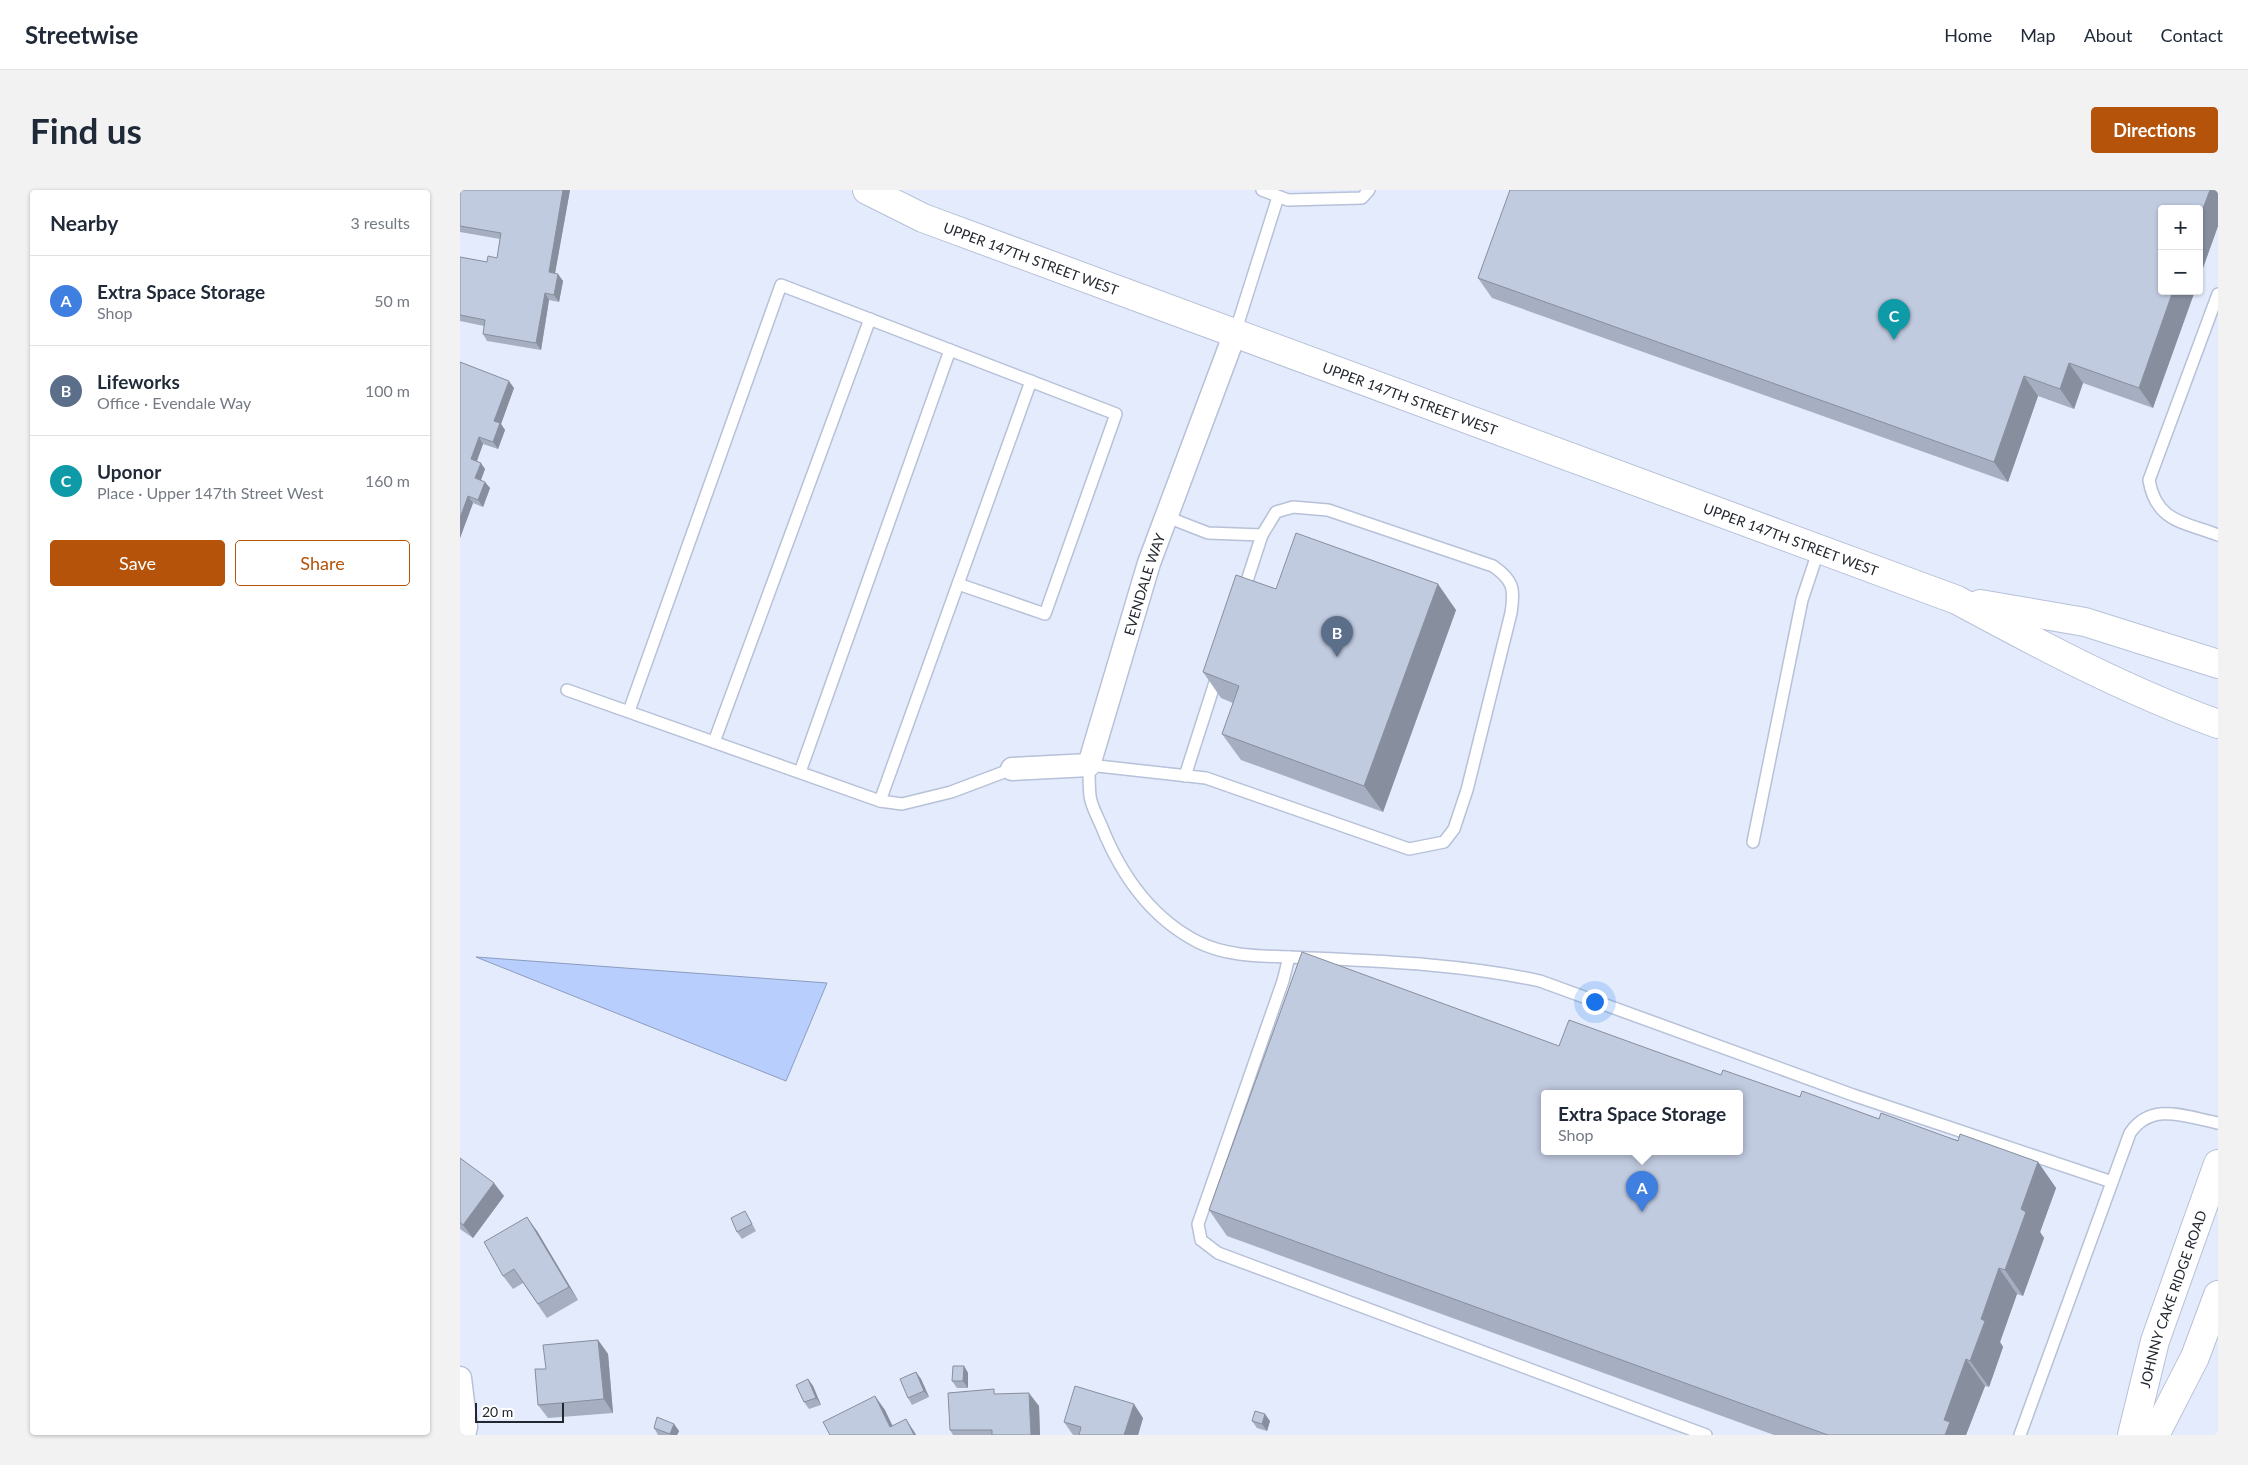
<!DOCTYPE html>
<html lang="en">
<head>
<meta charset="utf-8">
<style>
  :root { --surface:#fff; --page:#f2f2f3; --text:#1f2937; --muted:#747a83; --line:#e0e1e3; --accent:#b45309 }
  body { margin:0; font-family:Lato,sans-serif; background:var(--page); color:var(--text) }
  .controls { position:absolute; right:15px; top:15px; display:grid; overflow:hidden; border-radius:5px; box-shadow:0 1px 4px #0004 }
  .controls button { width:45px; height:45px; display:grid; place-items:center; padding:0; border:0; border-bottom:1px solid var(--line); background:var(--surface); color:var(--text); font:25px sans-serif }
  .scale { position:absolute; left:15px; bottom:12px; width:89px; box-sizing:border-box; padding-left:5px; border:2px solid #22262e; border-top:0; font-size:14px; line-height:18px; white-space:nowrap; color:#22262e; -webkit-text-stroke:4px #fff; paint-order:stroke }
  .you { position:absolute; left:1134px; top:811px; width:18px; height:18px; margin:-12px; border:4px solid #fff; border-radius:50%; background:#1a73e8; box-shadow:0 0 0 8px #1a73e833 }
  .badge { display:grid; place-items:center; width:32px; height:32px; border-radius:50%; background:var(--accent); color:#fff; font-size:16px; font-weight:700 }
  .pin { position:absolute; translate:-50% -41px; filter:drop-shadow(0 1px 2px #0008) }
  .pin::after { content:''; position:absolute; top:26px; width:18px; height:15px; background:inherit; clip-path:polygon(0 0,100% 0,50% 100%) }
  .popup { position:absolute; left:1081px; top:900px; width:202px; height:65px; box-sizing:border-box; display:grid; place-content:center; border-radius:5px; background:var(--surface); filter:drop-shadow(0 1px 4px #0005); font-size:16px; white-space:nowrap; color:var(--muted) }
  .popup b { font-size:19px; color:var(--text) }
  .popup::after { content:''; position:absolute; left:50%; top:100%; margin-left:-10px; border:10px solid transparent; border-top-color:var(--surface) }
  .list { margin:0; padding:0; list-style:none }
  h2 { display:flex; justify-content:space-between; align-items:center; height:65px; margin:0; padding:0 20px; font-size:21px }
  h2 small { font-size:16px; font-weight:400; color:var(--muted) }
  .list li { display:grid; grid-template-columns:32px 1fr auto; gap:15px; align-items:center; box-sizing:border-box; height:90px; padding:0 20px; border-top:1px solid var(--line) }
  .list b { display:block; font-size:19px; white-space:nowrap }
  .list p { margin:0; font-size:16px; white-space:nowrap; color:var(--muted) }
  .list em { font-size:16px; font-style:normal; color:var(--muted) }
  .actions { display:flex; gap:10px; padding:15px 20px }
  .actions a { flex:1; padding:11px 0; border:1px solid var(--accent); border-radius:5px; text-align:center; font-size:18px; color:var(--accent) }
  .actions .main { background:var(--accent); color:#fff }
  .map { position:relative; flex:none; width:1758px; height:1245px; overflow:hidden; border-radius:5px }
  header { display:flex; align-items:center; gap:30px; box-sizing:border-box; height:70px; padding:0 25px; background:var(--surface); border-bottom:1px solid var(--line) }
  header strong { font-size:24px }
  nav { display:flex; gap:28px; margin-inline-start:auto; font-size:18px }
  .intro { display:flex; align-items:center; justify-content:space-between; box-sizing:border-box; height:120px; padding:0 30px }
  h1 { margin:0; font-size:35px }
  .button { padding:12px 22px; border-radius:5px; background:var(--accent); color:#fff; font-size:18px; font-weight:700 }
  main { display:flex; gap:30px; padding:0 30px }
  aside { flex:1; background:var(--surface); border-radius:5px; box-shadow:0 1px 4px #0004 }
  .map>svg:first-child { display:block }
  .water { fill:#b8cefd; stroke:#8b9cbf }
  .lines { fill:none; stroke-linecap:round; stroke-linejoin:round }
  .service-casing { stroke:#b7c1d7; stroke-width:14 }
  .minor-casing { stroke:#b7c1d7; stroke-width:25 }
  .tertiary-casing { stroke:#b7c1d7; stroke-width:30 }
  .service { stroke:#fff; stroke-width:11 }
  .minor { stroke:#fff; stroke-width:22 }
  .tertiary { stroke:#fff; stroke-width:28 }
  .wall { fill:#a6afc1 }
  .shaded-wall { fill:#878e9d }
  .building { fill:#c1cbe0; stroke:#878e9d; fill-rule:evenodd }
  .labels { text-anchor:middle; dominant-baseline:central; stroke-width:4; stroke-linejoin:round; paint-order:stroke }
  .street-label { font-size:14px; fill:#22262e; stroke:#fff }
</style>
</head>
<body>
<header>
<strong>Streetwise</strong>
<nav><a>Home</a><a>Map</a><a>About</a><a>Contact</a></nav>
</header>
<div class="intro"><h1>Find us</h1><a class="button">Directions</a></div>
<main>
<aside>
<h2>Nearby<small>3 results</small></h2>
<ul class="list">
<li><span class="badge" style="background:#3f7fe0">A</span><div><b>Extra Space Storage</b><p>Shop</p></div><em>50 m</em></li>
<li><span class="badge" style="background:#5c6f8a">B</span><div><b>Lifeworks</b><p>Office · Evendale Way</p></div><em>100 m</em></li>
<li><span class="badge" style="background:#0f9aa8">C</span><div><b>Uponor</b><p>Place · Upper 147th Street West</p></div><em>160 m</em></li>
</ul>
<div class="actions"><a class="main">Save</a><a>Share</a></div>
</aside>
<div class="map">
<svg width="1758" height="1245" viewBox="0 0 1758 1245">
  <rect width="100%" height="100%" fill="#e3ebfd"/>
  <!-- water -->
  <path class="water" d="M16 767 367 793 326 891Z"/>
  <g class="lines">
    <!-- service casing -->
    <g class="service-casing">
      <g id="service">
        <path d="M802 0 828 10 902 8 909 0"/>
        <path d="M1758 104 1689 290C1696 332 1724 332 1758 345"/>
        <path d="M775 143 818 7"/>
        <path d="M707 327 748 343 802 345 816 322 833 317 868 320 1033 376C1053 390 1055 398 1051 423L1007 600 994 639 984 652 949 659 746 588 629 575C629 585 629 596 630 606 631 615 637 626 641 635 660 683 691 728 738 752 766 766 799 766 829 767"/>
        <path d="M783 403 802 345"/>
        <path d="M107 500 420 611 442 614 491 602 552 579"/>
        <path d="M169 521 321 95 656 224 585 424 498 394"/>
        <path d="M254 552 410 129"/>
        <path d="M340 582 490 160"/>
        <path d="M725 586 758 483"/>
        <path d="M420 611 571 191"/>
        <path d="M1293 652 1342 410 1359 359"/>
        <path d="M1246 1245 758 1063 741 1050 738 1034 823 791 829 767C912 771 998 773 1080 791L1393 905 1652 992"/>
        <path d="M1560 1245 1670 943C1692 911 1726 927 1758 933"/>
      </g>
    </g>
    <!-- minor casing -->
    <g class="minor-casing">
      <g id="minor">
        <path id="s1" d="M552 579 629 575 689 373 775 143"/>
        <path d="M0 1188 6 1237 4 1245"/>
      </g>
    </g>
    <!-- tertiary casing -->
    <g class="tertiary-casing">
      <g id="tertiary">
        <path id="s2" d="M407 0 463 28 1497 410C1582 456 1667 501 1758 534"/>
        <path d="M1520 414 1625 432 1758 474"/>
        <path id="s3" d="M1672 1245 1695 1151 1758 974"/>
        <path d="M1695 1245 1735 1167 1758 1105"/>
      </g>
    </g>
    <!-- service -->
    <use href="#service" class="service"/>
    <!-- minor -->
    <use href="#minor" class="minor"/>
    <!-- tertiary -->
    <use href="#tertiary" class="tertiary"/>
  </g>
  <!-- wall -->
  <g class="wall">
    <path d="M110 0 95 83 103 91 99 112 89 110 81 160 27 151 23 144 24 136 0 131V67L27 72 37 68 40 49 0 42V6Z"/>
    <path d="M1757 0 1758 2V36L1739 89V19L1693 218 1623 193 1614 219 1578 206 1548 292 1032 108 1018 88Z"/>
    <path d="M0 172 54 198 41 234 45 240 38 259 23 254 17 271 25 279 21 290 30 298 23 317 13 313 0 348Z"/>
    <path d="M816 399 996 420 923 622 781 570 762 544 773 513 761 508 743 482Z"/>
    <path d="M1099 856 1261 885 1578 972 1596 998 1580 1042 1584 1048 1563 1106 1557 1104 1540 1152 1543 1157 1529 1197 1525 1196 1506 1245H1314L767 1046 749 1020Z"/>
    <path d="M0 968 44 1006 13 1048 0 1039Z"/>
    <path d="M289 1028 296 1041 282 1049 277 1042Z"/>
    <path d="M77 1041 118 1110 87 1128 63 1093 53 1099 43 1086Z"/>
    <path d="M138 1150 148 1164 153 1223 88 1228 78 1215 86 1179Z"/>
    <path d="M504 1176 508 1183V1198H497L492 1191Z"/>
    <path d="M456 1182 461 1189 469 1207 452 1215 448 1208Z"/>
    <path d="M348 1189 353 1196 361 1215 349 1219 344 1212Z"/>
    <path d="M538 1204 579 1216 580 1245H493L490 1240Z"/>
    <path d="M683 1228 678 1245H613L604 1232Z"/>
    <path d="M792 1231H810L807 1241 797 1238Z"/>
    <path d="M214 1234 219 1241 217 1245H198L194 1238Z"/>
  </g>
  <!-- shaded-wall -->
  <g class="shaded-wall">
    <path d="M103 0H110L94 89 89 82Z"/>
    <path d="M1750 0H1757L1758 2V36L1739 89V29Z"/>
    <path d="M98 84 103 91 99 112 94 105Z"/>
    <path d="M1713 101H1735L1693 218 1679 198Z"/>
    <path d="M85 103 89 110 81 160 76 153Z"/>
    <path d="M1609 173 1623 193 1614 219 1600 199Z"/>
    <path d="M1564 186 1578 206 1548 292 1534 272Z"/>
    <path d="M49 191 54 198 41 234 45 240 38 259 33 252 34 231Z"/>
    <path d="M19 247 23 254 15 276 11 269Z"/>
    <path d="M21 273 25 279 19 295 15 288Z"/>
    <path d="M25 292 30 298 23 317 18 310Z"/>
    <path d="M8 306 13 313 0 348V328Z"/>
    <path d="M978 394 996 420 923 622 904 596Z"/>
    <path d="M1578 972 1596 998 1580 1042 1584 1048 1563 1106 1545 1080 1561 1019Z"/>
    <path d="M34 993 44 1006 13 1048 3 1035Z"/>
    <path d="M67 1027 77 1041 118 1110 109 1097Z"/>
    <path d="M1539 1078 1557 1104 1540 1152 1543 1157 1529 1197 1510 1171 1521 1129Z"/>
    <path d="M138 1150 148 1164 153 1223 144 1209Z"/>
    <path d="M1506 1169 1525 1196 1506 1245H1485L1484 1230Z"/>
    <path d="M504 1176 508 1183V1198L503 1191Z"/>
    <path d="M456 1182 461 1189 469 1207 464 1201Z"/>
    <path d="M348 1189 353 1196 361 1215 356 1208Z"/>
    <path d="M569 1203 579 1216 580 1245H571Z"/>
    <path d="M415 1206 425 1220 437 1245 430 1237Z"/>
    <path d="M674 1214 683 1228 678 1245H664Z"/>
    <path d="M805 1224 810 1231 807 1241 802 1234Z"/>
    <path d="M446 1229 455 1243 456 1245H454Z"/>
    <path d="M214 1234 219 1241 217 1245H211L210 1244Z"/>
  </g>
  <!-- building -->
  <g class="building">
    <path d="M1 0H103L89 82 98 84 94 105 85 103 76 153 23 144 25 130 0 125V67L27 72 28 66 37 68 41 43 0 36V6Z"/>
    <path d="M1050 0H1750L1739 29V19H1702V101H1713L1679 198 1609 173 1600 199 1564 186 1534 272 1018 88Z"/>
    <path d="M0 172 49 191 34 231 40 233 33 252 19 247 11 269 21 273 15 288 25 292 18 310 8 306 0 328Z"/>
    <path d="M836 343 978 394 904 596 762 544 779 496 743 482 776 385 816 399Z"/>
    <path d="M842 762 1099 856 1109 830 1261 885 1263 880 1340 907 1342 901 1419 929 1421 923 1498 951 1500 944 1578 972 1561 1019 1566 1022 1545 1080 1539 1078 1521 1129 1525 1131 1510 1171 1506 1169 1484 1230 1490 1232 1485 1245H1368L749 1020ZM1084 903H1280V961H1084Z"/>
    <path d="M0 968 34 993 3 1035 0 1032Z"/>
    <path d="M285 1021 292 1034 277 1042 271 1028Z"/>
    <path d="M67 1027 109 1097 78 1114 54 1079 43 1086 24 1052Z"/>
    <path d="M138 1150 144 1209 78 1215 75 1179H86L83 1155Z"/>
    <path d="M493 1176H504L503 1191H492Z"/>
    <path d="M456 1182 464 1201 448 1208 440 1189Z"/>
    <path d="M348 1189 356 1208 344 1212 336 1195Z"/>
    <path d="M615 1196 674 1214 664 1245H619L621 1237 604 1232Z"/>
    <path d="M534 1199V1204L569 1203 571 1245H532V1240H490L488 1203Z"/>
    <path d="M415 1206 430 1237 446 1229 454 1245H370L363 1232Z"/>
    <path d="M795 1221 805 1224 802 1234 792 1231Z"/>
    <path d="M197 1227 214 1234 210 1244 194 1238Z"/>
  </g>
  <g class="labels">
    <!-- street labels -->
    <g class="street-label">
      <text stroke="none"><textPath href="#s2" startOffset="178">UPPER 147TH STREET WEST</textPath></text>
      <text stroke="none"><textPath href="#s2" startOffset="582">UPPER 147TH STREET WEST</textPath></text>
      <text stroke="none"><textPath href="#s2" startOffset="988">UPPER 147TH STREET WEST</textPath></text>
      <text stroke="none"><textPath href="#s1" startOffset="266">EVENDALE WAY</textPath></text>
      <text stroke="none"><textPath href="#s3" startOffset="142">JOHNNY CAKE RIDGE ROAD</textPath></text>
    </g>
  </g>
</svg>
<div class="controls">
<button>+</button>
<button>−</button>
</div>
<div class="scale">20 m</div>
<div class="you"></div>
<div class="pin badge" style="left:1182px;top:1022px;background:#3f7fe0">A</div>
<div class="popup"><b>Extra Space Storage</b>Shop</div>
<div class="pin badge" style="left:877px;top:467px;background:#5c6f8a">B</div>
<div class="pin badge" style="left:1434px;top:150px;background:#0f9aa8">C</div>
</div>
</main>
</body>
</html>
